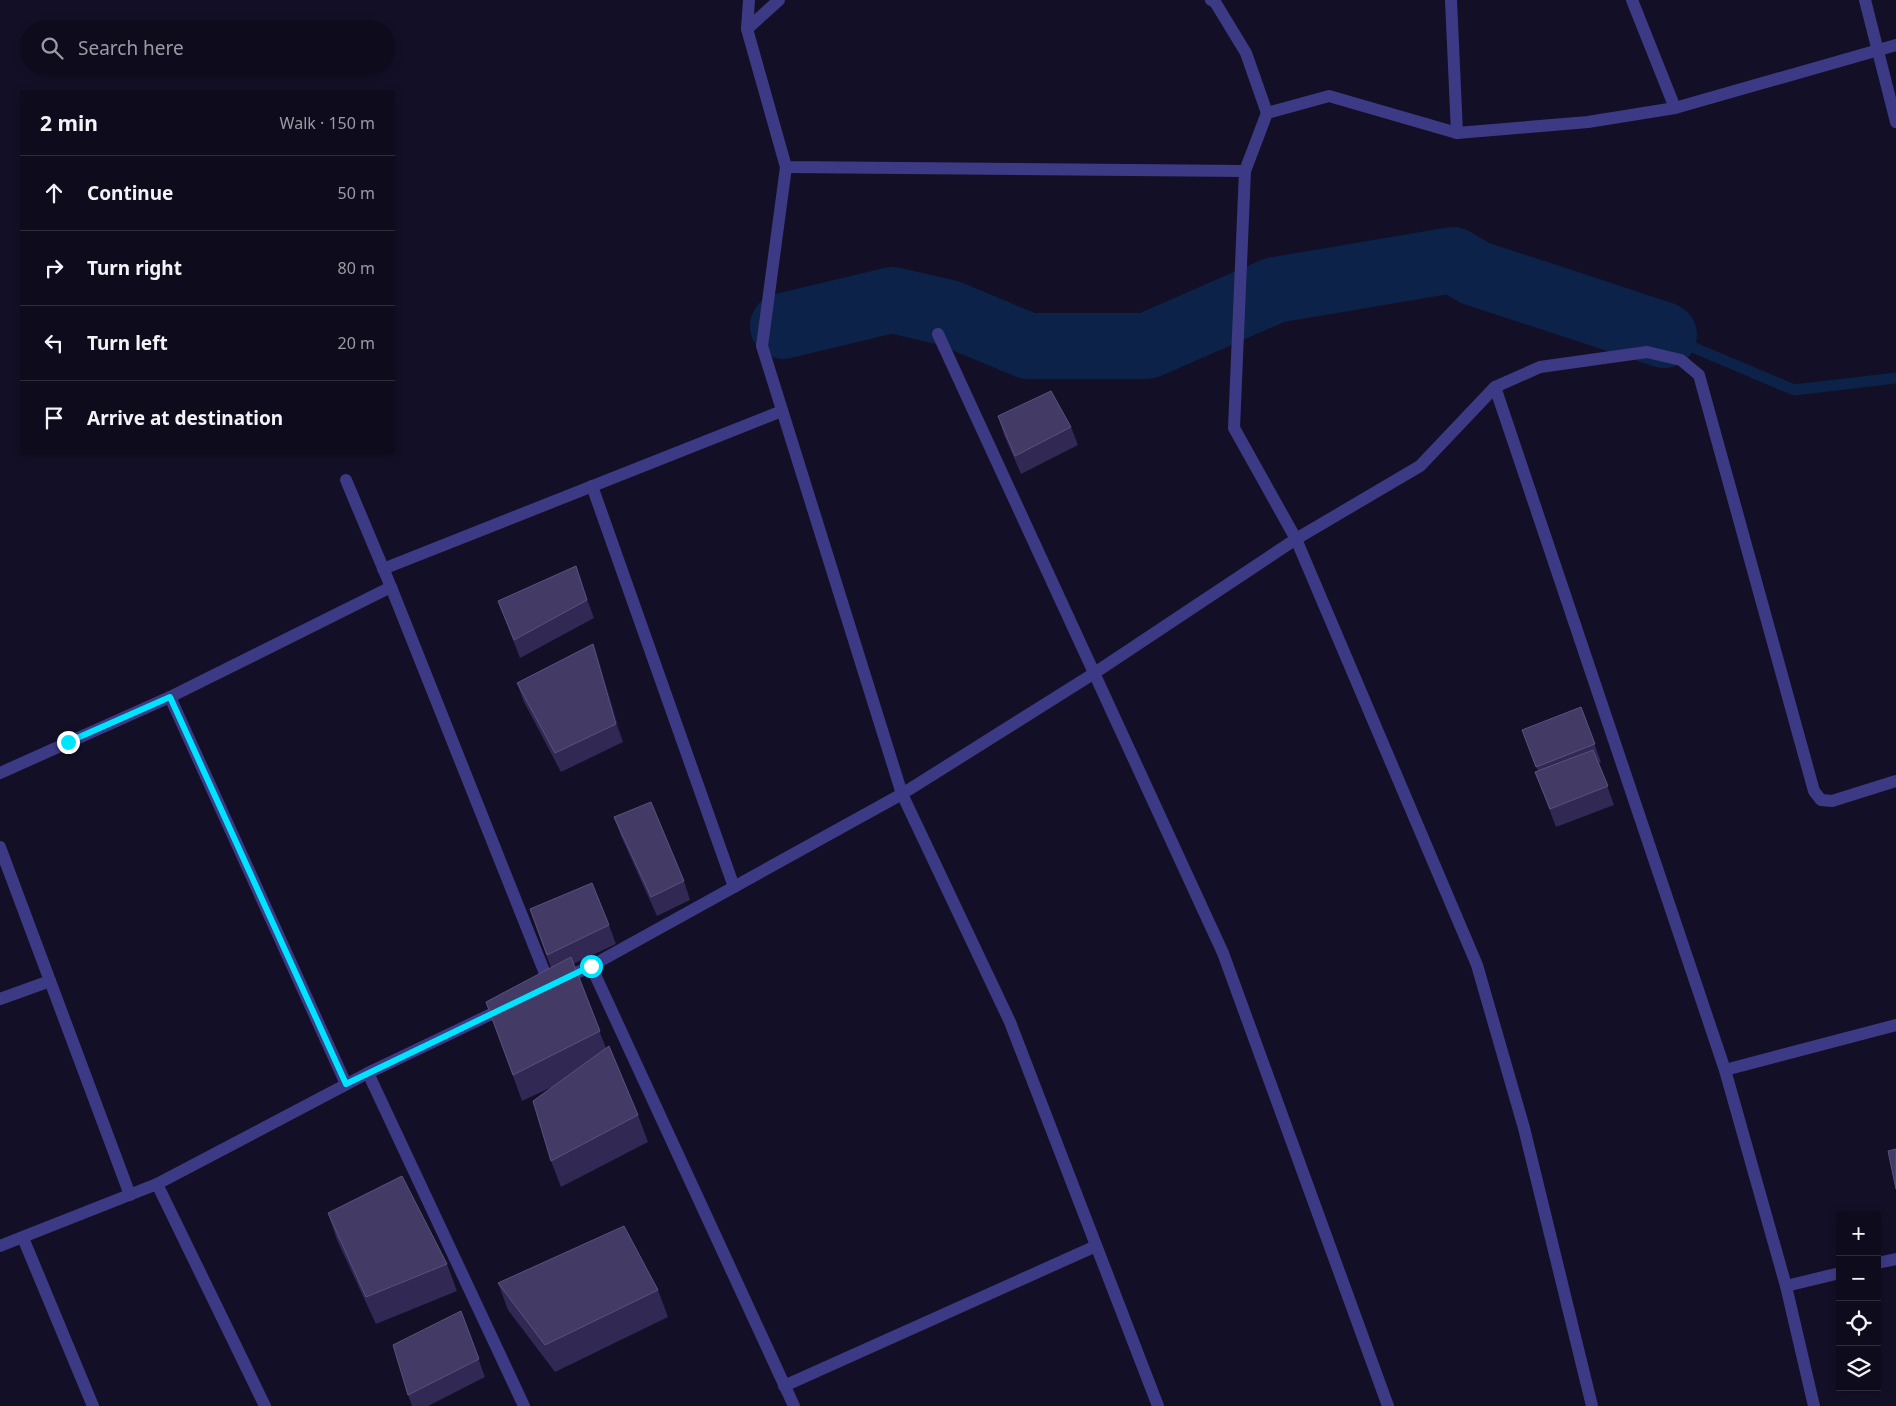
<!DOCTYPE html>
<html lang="en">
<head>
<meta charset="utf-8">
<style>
  :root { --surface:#0e0b1c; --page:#1c1929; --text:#f1f3f6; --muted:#9b9ba3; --line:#2e2b3b }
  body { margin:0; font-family:"Noto Sans",sans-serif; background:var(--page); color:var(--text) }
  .controls { position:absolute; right:15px; bottom:15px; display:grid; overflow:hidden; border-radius:0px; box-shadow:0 2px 8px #0003 }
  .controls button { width:45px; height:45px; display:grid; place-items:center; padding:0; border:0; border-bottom:1px solid var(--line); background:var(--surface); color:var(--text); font:25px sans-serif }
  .stop { position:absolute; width:15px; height:15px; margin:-11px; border:4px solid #00e5ff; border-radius:50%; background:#fff }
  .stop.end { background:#00e5ff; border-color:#fff; box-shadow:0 1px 5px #0008 }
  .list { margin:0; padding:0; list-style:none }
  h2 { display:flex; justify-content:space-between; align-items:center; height:65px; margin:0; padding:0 20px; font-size:21px }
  h2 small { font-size:16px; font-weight:400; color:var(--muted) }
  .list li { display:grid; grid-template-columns:32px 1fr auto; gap:15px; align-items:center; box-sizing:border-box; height:75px; padding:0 20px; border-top:1px solid var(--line) }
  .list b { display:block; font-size:19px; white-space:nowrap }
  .list em { font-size:16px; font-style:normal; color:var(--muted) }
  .icon { flex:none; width:28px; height:28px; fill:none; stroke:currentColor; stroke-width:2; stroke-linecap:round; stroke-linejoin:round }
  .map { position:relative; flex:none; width:1896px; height:1406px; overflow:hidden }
  .search { position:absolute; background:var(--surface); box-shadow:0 2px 8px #0003; left:20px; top:20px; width:375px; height:55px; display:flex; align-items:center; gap:12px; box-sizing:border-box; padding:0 18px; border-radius:28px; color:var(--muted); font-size:19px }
  .panel { position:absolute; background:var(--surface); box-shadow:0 2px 8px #0003; left:20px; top:90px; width:375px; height:365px; border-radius:0px }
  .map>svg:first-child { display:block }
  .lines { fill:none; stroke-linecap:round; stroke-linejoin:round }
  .stream { stroke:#0c2248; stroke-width:11 }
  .river { stroke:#0c2248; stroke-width:66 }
  .minor { stroke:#3d3a85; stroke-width:12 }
  .wall { fill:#312854 }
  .shaded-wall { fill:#1d163a }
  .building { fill:#433a66; stroke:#5a527e }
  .route { stroke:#00e5ff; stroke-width:6 }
</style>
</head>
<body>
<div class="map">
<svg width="1896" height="1406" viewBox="0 0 1896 1406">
  <rect width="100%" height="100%" fill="#130f26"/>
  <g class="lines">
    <!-- stream -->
    <path class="stream" d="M1664 335 1794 390 1896 378"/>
    <!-- river -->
    <path class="river" d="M783 326 892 300 949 313 1028 346H1147L1275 290 1453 260 1475 273 1664 335"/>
    <!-- minor -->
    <g class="minor">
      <path d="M779 0 747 29 786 167 1245 171"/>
      <path d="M1211 0 1215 2 1246 53 1267 113"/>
      <path d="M1451 0 1457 133 1329 96 1267 113 1245 171 1234 428 1296 539 1477 965 1524 1128 1592 1406"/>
      <path d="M1632 0 1675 108"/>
      <path d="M1865 0 1896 122"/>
      <path d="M747 29 749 0"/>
      <path d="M1457 133 1588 122 1675 108 1896 45"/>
      <path d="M786 167 762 346 902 794 1010 1022 1158 1406"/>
      <path d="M938 334 1223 953 1388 1406"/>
      <path d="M1495 387 1725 1070 1786 1286 1814 1406"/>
      <path d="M346 480 391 587 550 986"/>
      <path d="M592 486 734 887"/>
      <path d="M383 569 782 411"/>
      <path d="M170 697 346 1084"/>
      <path d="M0 773 170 697 391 587"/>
      <path d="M0 847 130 1195"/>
      <path d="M591 966 794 1406"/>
      <path d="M562 980 591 966 902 794 1093 674 1296 539 1420 466 1495 387 1540 367 1647 352 1681 360 1699 375 1814 791 1821 800 1832 801 1896 781"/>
      <path d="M0 999 50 981"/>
      <path d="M1725 1070 1896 1025"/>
      <path d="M368 1073 524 1406"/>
      <path d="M157 1184 265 1406"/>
      <path d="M23 1238 93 1406"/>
      <path d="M0 1246 157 1184 368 1073 506 1007"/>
      <path d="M1877 1263 1896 1259"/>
      <path d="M1786 1286 1840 1273"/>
      <path d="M784 1386 1096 1246"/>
    </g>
  </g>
  <!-- wall -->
  <g class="wall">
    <path d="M998 416 1071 427 1078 445 1021 474 1004 435Z"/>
    <path d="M576 566 594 618 520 658 498 601Z"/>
    <path d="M593 644 599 662 623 742 561 772 524 702 517 683Z"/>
    <path d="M1581 707 1601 762 1599 763 1614 805 1556 827 1535 772 1538 771 1522 730Z"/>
    <path d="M614 817 684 881 690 900 657 916 621 836Z"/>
    <path d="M530 909 609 925 616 944 573 964 606 1048 638 1115 648 1142 561 1187 551 1161 554 1086 522 1101 486 1002 551 968Z"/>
    <path d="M328 1213 447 1264 457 1291 376 1324 337 1240Z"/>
    <path d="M498 1283 658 1290 668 1317 555 1372 508 1310Z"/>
    <path d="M461 1311 485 1377 428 1406H412L408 1395Z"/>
  </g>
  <!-- shaded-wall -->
  <g class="shaded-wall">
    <path d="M576 566 583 585 594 618 587 600Z"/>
    <path d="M593 644 599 662 623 742 616 724Z"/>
  </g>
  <!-- building -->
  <g class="building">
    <path d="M1051 391 1071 427 1015 456 998 416Z"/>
    <path d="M576 566 587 600 514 640 498 601Z"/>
    <path d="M593 644 616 724 555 753 517 683Z"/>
    <path d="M1581 707 1595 744 1536 767 1522 730Z"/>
    <path d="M1593 750 1608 786 1550 809 1535 772Z"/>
    <path d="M651 802 684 881 651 897 614 817Z"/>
    <path d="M592 883 609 925 547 955 530 909Z"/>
    <path d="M571 957 600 1031 513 1075 486 1002Z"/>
    <path d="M609 1046 638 1115 551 1161 533 1101Z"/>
    <path d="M1896 1149V1189L1888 1151Z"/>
    <path d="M402 1176 447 1264 366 1297 328 1213Z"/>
    <path d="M624 1226 658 1290 545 1345 498 1283Z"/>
    <path d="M461 1311 479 1359 408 1395 393 1345Z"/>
  </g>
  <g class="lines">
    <!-- route -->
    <path class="route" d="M68 742 170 697 346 1084 591 966"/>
  </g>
</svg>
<div class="controls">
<button>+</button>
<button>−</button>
<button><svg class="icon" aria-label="locate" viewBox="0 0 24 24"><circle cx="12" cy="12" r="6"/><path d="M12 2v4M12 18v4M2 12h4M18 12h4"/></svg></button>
<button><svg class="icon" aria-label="layers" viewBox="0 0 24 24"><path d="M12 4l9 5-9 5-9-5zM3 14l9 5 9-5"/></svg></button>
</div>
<div class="stop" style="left:591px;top:966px"></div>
<div class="stop end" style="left:68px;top:742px"></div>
<div class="search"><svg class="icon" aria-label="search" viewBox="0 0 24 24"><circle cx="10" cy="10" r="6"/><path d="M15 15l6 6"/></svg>Search here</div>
<section class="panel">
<h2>2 min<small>Walk · 150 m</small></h2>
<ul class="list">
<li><svg class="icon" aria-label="ahead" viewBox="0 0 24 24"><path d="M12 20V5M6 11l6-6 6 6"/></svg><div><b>Continue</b></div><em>50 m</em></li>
<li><svg class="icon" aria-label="right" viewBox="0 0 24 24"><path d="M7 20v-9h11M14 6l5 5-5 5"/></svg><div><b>Turn right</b></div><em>80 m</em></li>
<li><svg class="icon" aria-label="left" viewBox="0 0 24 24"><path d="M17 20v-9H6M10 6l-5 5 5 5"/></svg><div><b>Turn left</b></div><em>20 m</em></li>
<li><svg class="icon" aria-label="arrive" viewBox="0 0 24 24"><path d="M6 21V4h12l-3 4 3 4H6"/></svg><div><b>Arrive at destination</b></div></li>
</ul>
</section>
</div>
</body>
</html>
